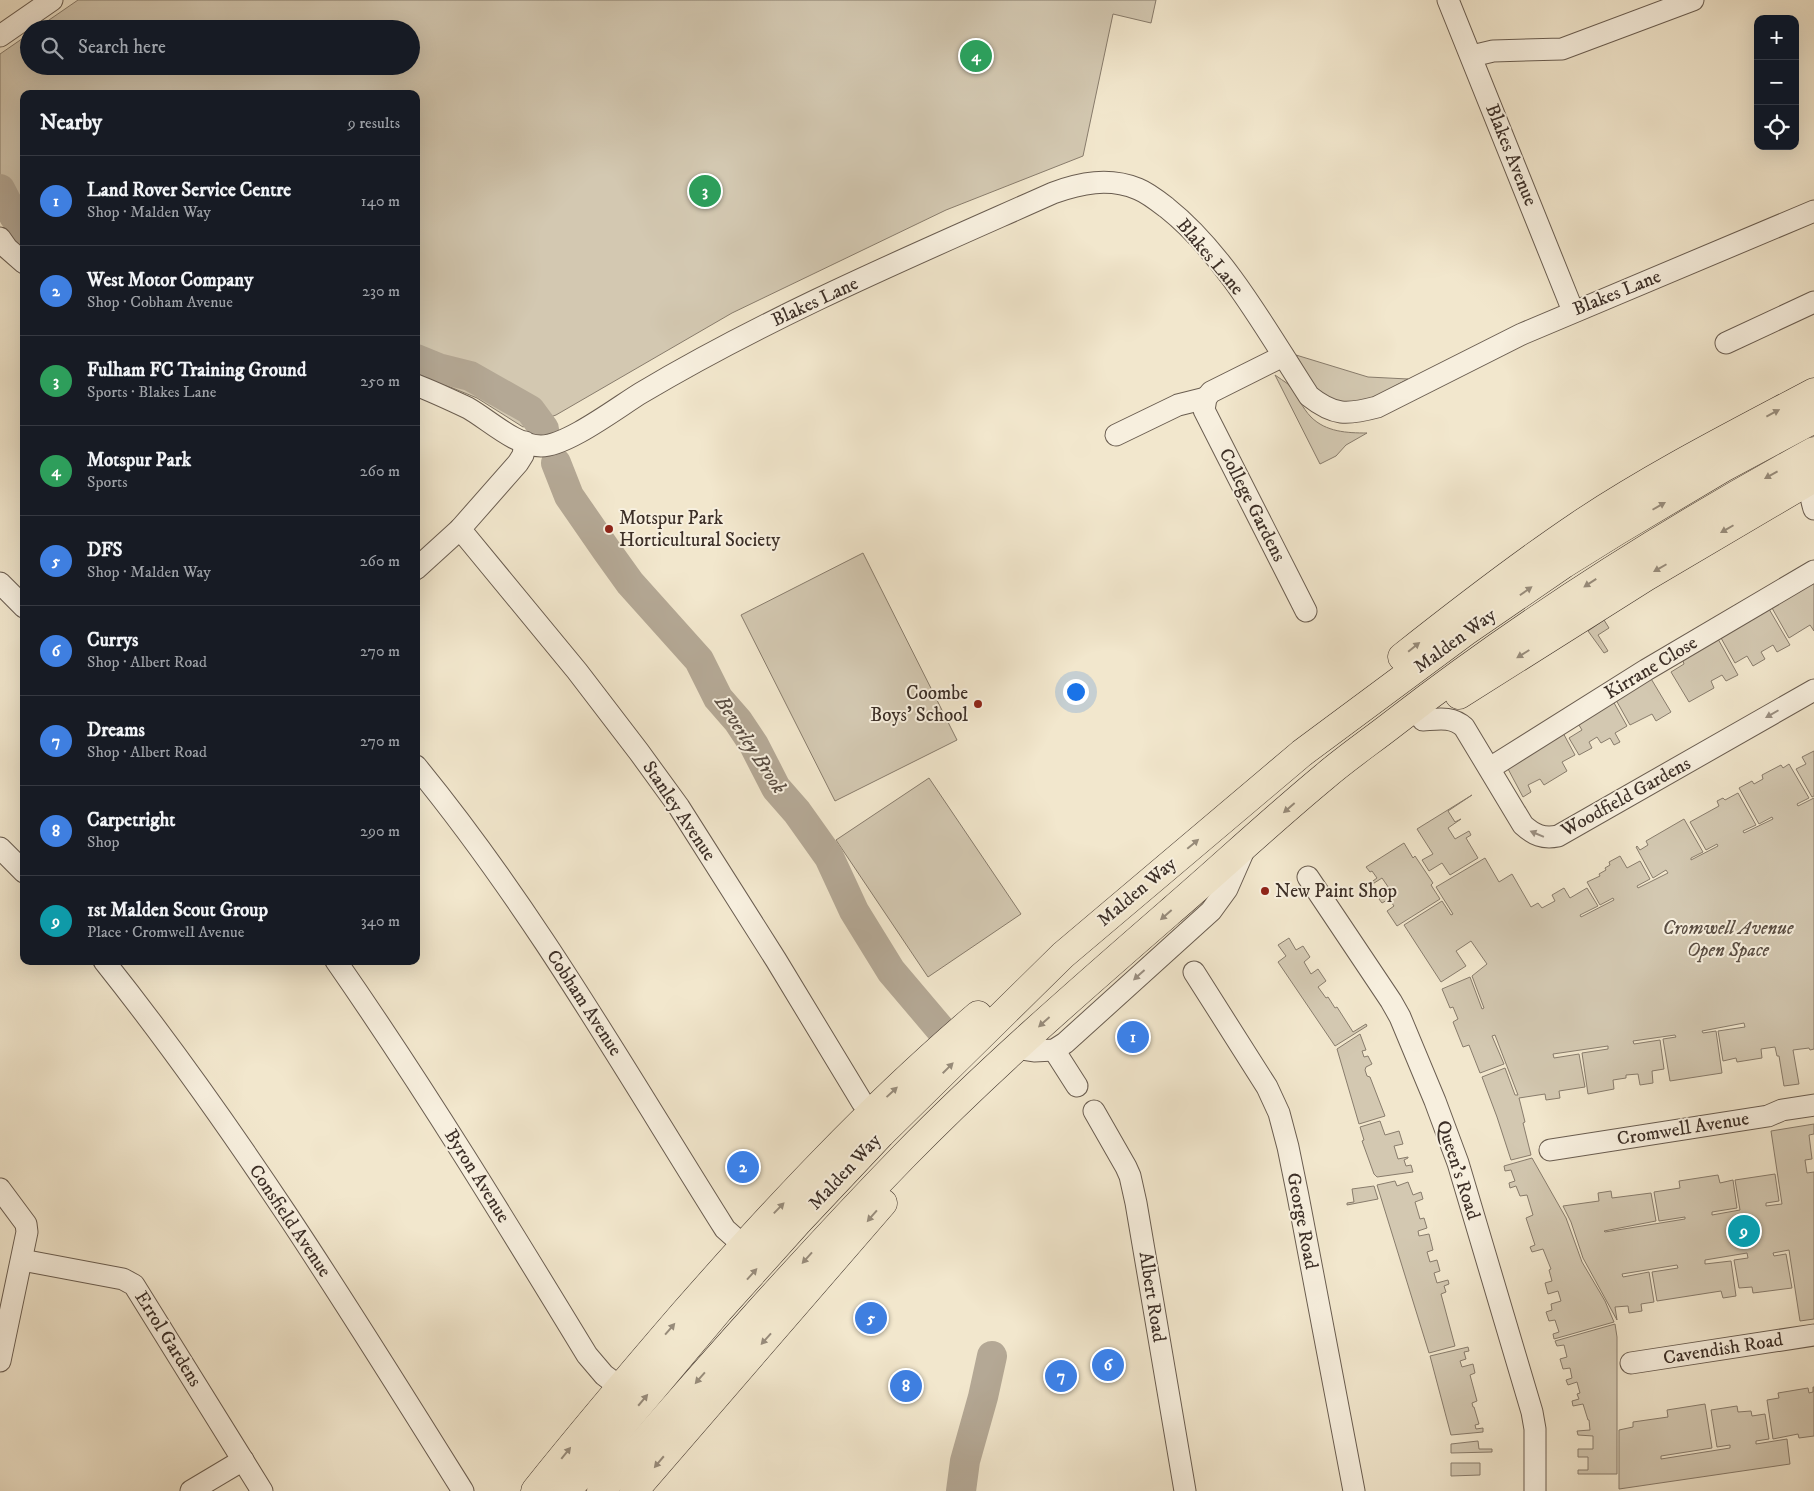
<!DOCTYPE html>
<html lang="en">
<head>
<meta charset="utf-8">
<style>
  :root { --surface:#171b24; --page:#20242c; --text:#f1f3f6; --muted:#9ea1a6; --line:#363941; --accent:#d93025 }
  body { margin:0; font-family:"IM FELL DW Pica",serif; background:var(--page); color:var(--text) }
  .controls { position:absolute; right:15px; top:15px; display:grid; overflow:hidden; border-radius:10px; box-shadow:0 5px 20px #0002 }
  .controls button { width:45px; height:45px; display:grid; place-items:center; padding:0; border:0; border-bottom:1px solid var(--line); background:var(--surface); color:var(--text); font:25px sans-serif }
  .you { position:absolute; left:1075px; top:691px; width:18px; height:18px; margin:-12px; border:4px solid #fff; border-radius:50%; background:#1a73e8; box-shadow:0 0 0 8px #1a73e833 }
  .badge { display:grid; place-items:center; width:32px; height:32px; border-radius:50%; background:var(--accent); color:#fff; font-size:16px; font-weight:700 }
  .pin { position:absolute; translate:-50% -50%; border:2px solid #fff; box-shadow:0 1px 5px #0006 }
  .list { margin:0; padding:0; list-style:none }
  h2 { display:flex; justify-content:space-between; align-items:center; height:65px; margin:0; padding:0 20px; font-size:21px }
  h2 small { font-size:16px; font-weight:400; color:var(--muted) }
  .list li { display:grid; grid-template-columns:32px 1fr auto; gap:15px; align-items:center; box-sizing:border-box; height:90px; padding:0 20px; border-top:1px solid var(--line) }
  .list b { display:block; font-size:19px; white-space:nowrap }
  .list p { margin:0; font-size:16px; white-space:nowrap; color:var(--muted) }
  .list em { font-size:16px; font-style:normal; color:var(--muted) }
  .icon { flex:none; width:28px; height:28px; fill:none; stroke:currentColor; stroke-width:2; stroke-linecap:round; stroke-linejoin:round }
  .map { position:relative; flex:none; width:1814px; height:1491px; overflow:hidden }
  .search { position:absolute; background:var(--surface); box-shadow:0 5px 20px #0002; left:20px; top:20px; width:400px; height:55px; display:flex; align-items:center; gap:12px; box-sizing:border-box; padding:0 18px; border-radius:28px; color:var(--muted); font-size:19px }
  .panel { position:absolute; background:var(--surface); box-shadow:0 5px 20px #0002; left:20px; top:90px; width:400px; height:875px; border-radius:10px }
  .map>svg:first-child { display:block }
  .green { fill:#d3c8b1; stroke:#887c6c }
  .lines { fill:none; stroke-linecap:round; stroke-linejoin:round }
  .river { stroke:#b4a895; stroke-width:30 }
  .minor-casing { stroke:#6a5d50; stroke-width:23 }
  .highway-casing { stroke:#3c2f27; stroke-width:29 }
  .minor { stroke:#f7efde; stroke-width:21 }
  .highway { stroke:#f2e7cd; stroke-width:28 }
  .oneway { fill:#978b7a }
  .oneway2 { fill:#9a8f82 }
  .poi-dot { fill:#8f2418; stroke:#f7efde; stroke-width:2 }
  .labels { text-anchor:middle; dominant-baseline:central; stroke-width:4; stroke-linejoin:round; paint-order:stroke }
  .street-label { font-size:19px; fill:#3c2f27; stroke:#f7efde }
  .poi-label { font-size:19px; fill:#3c2f27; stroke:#f7efde; text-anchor:start }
  .park-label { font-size:19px; font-style:italic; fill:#5a4e43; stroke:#f7efde }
  .water-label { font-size:20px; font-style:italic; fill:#5a4d42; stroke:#f7efde }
</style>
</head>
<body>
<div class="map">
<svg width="1814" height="1491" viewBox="0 0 1814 1491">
  <rect width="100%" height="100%" fill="#f2e7cd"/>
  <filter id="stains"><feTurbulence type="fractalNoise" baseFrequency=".004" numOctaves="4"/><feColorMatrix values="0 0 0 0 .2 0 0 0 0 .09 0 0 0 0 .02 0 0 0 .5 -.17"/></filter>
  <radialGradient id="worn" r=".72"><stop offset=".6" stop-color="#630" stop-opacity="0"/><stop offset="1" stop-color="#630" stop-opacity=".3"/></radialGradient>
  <!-- green -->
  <g class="green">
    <path d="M78 0H1156L1151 23 1113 14 1083 156 946 210 732 313 556 415 523 427 477 398 416 373V94H24V248L0 220V54L29 34V66H411V29H36Z"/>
    <path d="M1296 355 1368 377 1408 379C1385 391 1351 415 1325 396 1312 387 1304 368 1296 355Z"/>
    <path d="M1275 375C1279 378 1284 381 1288 384 1297 394 1302 408 1311 417 1326 432 1347 433 1367 433L1346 445 1336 456 1320 464Z"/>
    <path d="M863 553 957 740 835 801 741 615Z"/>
    <path d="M1814 582V631L1810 625 1789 638 1772 608Z"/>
    <path d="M1769 609 1790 645 1777 652 1773 645 1761 652 1765 659 1753 666 1747 656 1735 663 1721 638Z"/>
    <path d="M1604 620 1609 628 1598 635 1608 651 1604 653 1588 631Z"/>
    <path d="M1718 639 1738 675 1726 681 1722 675 1711 681 1714 688 1689 702 1671 672 1684 664 1682 658Z"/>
    <path d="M1650 677 1671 712 1656 721 1652 714 1630 725 1616 700Z"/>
    <path d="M1613 701 1627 726 1615 733 1620 742 1614 745 1610 738 1601 743 1597 737 1589 742 1592 748 1579 755 1569 738 1582 730 1577 722Z"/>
    <path d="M1562 731 1575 755 1562 762 1567 771 1544 785 1540 779 1528 785 1531 792 1523 797 1507 767Z"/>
    <path d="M1814 751V796L1812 797 1796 769 1806 764 1802 757Z"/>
    <path d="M1789 764 1809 798 1797 804 1798 806 1814 798V1049L1810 1050 1809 1048 1793 1050 1799 1084 1784 1086 1779 1056H1777L1775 1047 1761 1049 1762 1058 1737 1062 1736 1058 1723 1061 1718 1031 1745 1027 1744 1023 1702 1031 1703 1033 1716 1031 1722 1073 1670 1081 1663 1039 1676 1037 1675 1035 1633 1041 1634 1044 1660 1040 1664 1069 1652 1071 1653 1083 1640 1085 1638 1074 1626 1075V1078L1613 1080 1614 1089 1588 1094 1582 1053 1608 1049V1046L1553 1054 1554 1058 1579 1054 1585 1087 1559 1091 1560 1098 1546 1100 1545 1094 1519 1098 1525 1122 1523 1123 1531 1155 1511 1160 1497 1117 1482 1077 1505 1068 1515 1095H1518L1495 1035 1492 1036 1504 1064 1480 1073 1469 1045 1463 1047 1453 1022 1458 1019 1453 1007 1450 1008 1442 989 1470 977 1482 1009 1484 1008 1472 976 1487 964 1471 941 1456 951 1466 966 1441 982 1404 925 1442 901 1451 915 1453 914 1436 887 1485 858 1499 882 1512 874 1531 907 1538 903 1542 908 1555 901 1552 895 1564 888 1570 898 1587 888 1598 906 1580 915 1581 917 1614 900 1613 898 1600 905 1587 882 1600 876 1599 874 1606 870 1605 868 1610 865 1609 862 1620 856 1627 868 1640 861 1650 879 1637 886 1638 888 1668 873 1666 870 1653 878 1636 847 1637 846 1640 850 1648 845 1646 841 1684 819 1703 852 1691 858V860L1718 846 1717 844 1706 850 1690 822 1719 806 1717 801 1723 798 1725 800 1738 793 1756 825 1743 831 1744 833 1773 819 1772 817 1759 824 1739 788 1752 781 1754 784 1763 779 1762 775 1781 765 1783 768Z"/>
    <path d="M929 778 1021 914 928 977 836 840Z"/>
    <path d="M1472 795 1448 811 1455 822 1461 819 1448 828 1455 839 1469 831 1471 835 1466 838 1478 858 1450 875 1442 863 1429 871 1422 860 1433 854 1417 829Z"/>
    <path d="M1404 843 1413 858 1415 856 1433 883 1431 885 1440 899 1397 926 1387 911 1394 906 1389 899 1382 903 1379 899 1391 891 1382 878 1371 885 1369 884 1377 878 1372 871 1370 872 1366 867Z"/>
    <path d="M1289 938 1296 950 1303 946 1310 957 1304 962 1311 974 1318 969 1326 981 1318 987 1326 998 1328 997 1335 1008 1337 1007 1353 1032 1366 1024 1367 1026 1335 1046 1278 962 1286 956 1278 945Z"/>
    <path d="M1360 1034 1366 1050 1362 1051 1364 1057 1368 1056 1372 1064 1366 1067 1365 1070 1367 1076 1370 1077 1385 1116 1359 1124 1337 1049Z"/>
    <path d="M1380 1121 1385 1135 1399 1131 1403 1144 1394 1146 1398 1159 1408 1157V1158L1404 1160 1406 1166 1411 1165 1413 1172 1377 1177 1374 1174 1362 1141 1364 1140 1360 1127Z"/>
    <path d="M1814 1124V1134L1809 1135 1812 1159 1805 1160 1807 1173 1814 1172V1319L1800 1321 1789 1250 1773 1253 1774 1256 1786 1254 1792 1288 1753 1293 1752 1287 1739 1288 1734 1260 1748 1258 1747 1253 1705 1260V1264L1731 1261 1736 1296 1723 1298 1721 1291 1657 1301 1652 1272 1678 1268 1677 1265 1622 1274 1623 1277 1649 1272 1654 1302 1641 1304 1642 1311 1629 1313 1628 1306 1615 1307 1617 1320 1583 1258 1571 1222 1563 1206 1599 1201 1598 1193 1611 1191 1612 1198 1651 1193 1656 1221 1604 1231 1605 1232 1685 1219V1217L1659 1221 1654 1192 1680 1188 1679 1181 1718 1175 1720 1183 1733 1180 1737 1208 1712 1212V1215L1740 1210 1735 1180 1775 1174 1779 1201 1766 1203V1206L1782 1204 1771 1131Z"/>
    <path d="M1532 1158 1566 1218 1582 1262 1605 1301 1614 1322 1554 1339 1553 1334 1559 1332 1555 1320 1549 1321 1546 1312 1552 1310 1551 1304 1561 1301 1558 1291 1548 1294 1545 1283 1552 1281 1549 1270 1551 1269 1543 1249 1532 1252 1530 1247 1535 1245 1526 1218 1533 1215 1527 1195 1520 1196 1516 1186 1510 1188 1509 1183 1515 1181 1511 1170 1505 1171 1504 1166Z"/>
    <path d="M1395 1181 1397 1186 1408 1182 1413 1195 1421 1192 1423 1199 1415 1202 1420 1219 1424 1218 1427 1228 1418 1231 1419 1236 1429 1234 1433 1250 1427 1252 1430 1262 1437 1260 1440 1271 1434 1273 1437 1283 1448 1280 1449 1284 1444 1286 1446 1292 1441 1294 1455 1346 1429 1353 1377 1185Z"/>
    <path d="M1374 1186 1378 1199 1347 1205V1203L1354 1202 1352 1189Z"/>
    <path d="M1615 1324 1617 1337V1474H1578V1470H1588V1457H1578V1449H1593V1436L1578 1435 1577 1431 1590 1430 1589 1420H1588L1583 1404 1573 1406 1572 1401 1579 1399 1577 1394 1580 1393 1577 1382 1568 1385 1566 1380 1572 1378 1570 1368 1563 1369 1560 1359 1567 1357 1564 1345 1557 1346 1555 1341Z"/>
    <path d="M1468 1347 1469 1351 1464 1352 1466 1359 1460 1361 1462 1367 1473 1364 1475 1373 1470 1375 1477 1401 1472 1403 1473 1407H1474L1479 1424 1475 1425 1476 1429 1483 1428V1432L1451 1435 1430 1356Z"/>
    <path d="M1813 1387H1814V1436L1799 1438 1798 1434 1773 1439 1767 1400 1779 1398 1778 1393 1808 1388 1809 1393 1813 1392Z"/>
    <path d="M1705 1404 1712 1448 1661 1456V1459L1730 1448V1445L1717 1447 1711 1410 1737 1406 1738 1412 1751 1411 1752 1416 1765 1414 1769 1439 1756 1441V1444L1787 1439 1790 1464 1619 1489V1430L1633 1427V1422L1668 1417 1667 1410Z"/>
    <path d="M1478 1441 1479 1449H1492V1452L1451 1453V1444Z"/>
    <path d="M1451 1463H1480V1475L1451 1476Z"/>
  </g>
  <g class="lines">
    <!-- river -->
    <g class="river">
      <path d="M0 189 14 216 24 230"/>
      <path d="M416 359 438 368 470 376 530 410 544 429"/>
      <path d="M556 463 569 496 607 551 630 583 699 660 718 698 738 721 754 745 776 788 797 812 829 857 854 911 891 971 941 1030"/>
      <path d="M961 1491 965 1461 983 1397 992 1356"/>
    </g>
    <!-- minor casing -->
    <g class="minor-casing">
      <g id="minor">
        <path d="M1448 0 1573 311"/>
        <path d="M0 36 52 0"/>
        <path d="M1472 56 1493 51 1562 49 1693 0"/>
        <path d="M0 238 7 248 24 263"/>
        <path d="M1726 343 1814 302"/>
        <path d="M1283 356 1211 392 1206 398 1204 410 1306 611"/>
        <path d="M416 385C434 392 451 400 468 408 489 420 516 446 541 446 567 446 618 407 641 393 772 315 914 255 1053 193 1080 183 1109 177 1138 189 1148 193 1158 201 1167 208 1225 254 1268 333 1309 396 1334 416 1347 415 1377 407L1522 334 1814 211"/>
        <path d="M1116 435 1178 405 1206 398"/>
        <path d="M1814 482C1809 492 1811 499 1814 509"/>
        <path d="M460 529 577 671 639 752 679 807 776 960 862 1102 870 1112"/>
        <path d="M416 569 460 529 518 463 523 455 525 442"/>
        <path d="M0 583 24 607"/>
        <path d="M1423 720C1438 719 1452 716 1464 727L1523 825C1534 835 1543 839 1558 836L1814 690"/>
        <path d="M416 766C534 910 626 1072 725 1229L743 1245"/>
        <path d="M1490 768 1646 670 1814 571"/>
        <path d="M0 848 24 872"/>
        <path d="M1308 877 1391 1001 1400 1017 1435 1101 1458 1163 1532 1412 1535 1429V1491"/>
        <path d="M104 961C237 1128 350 1310 463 1491"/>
        <path d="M336 961C425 1089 506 1222 587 1355L604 1375 620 1387"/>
        <path d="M1194 972 1267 1087 1279 1113 1288 1147 1298 1196 1354 1491"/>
        <path d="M1015 1048 1034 1051 1054 1050 1065 1043 1211 911 1227 889 1245 848"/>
        <path d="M1054 1050 1077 1086"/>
        <path d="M1094 1111 1126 1167 1130 1176 1136 1203 1185 1491"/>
        <path d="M1550 1150 1768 1116 1782 1110 1814 1105"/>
        <path d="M0 1189 26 1224 27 1232 0 1361"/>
        <path d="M22 1260 123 1279 134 1285 262 1491"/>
        <path d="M1631 1363 1814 1335"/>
        <path d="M191 1491 243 1460"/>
      </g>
    </g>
    <!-- highway casing -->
    <g class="highway-casing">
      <g id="highway">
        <path d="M1402 657C1460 611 1518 566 1579 525 1654 475 1735 434 1814 392"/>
        <path d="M1459 695 1646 577 1814 478"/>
        <path d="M535 1491C583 1431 633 1372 683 1314 775 1209 871 1106 978 1015"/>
        <path d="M567 1491 719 1310 799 1221 881 1134 1063 955 1302 753 1465 632 1564 564 1617 531 1723 468 1814 419"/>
        <path d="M601 1491C700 1377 799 1264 904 1156 989 1069 1080 990 1172 910 1223 866 1272 820 1324 777 1346 758 1371 741 1394 723 1528 619 1666 532 1814 451"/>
        <path d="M634 1491 883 1203"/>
      </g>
    </g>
    <!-- minor -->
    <use href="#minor" class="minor"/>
    <!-- highway -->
    <use href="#highway" class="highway"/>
  </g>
  <!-- one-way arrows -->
  <defs><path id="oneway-solid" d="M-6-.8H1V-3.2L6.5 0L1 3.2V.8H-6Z" transform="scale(1.25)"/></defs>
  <g class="oneway">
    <use href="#oneway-solid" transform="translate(1773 413) rotate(-28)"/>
    <use href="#oneway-solid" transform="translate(1771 475) rotate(151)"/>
    <use href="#oneway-solid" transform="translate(1659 506) rotate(-30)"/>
    <use href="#oneway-solid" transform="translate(1727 529) rotate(150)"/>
    <use href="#oneway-solid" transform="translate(1660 568) rotate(150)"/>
    <use href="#oneway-solid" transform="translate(1590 583) rotate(147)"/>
    <use href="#oneway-solid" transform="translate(1526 591) rotate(-35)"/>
    <use href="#oneway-solid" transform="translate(1414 647) rotate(-39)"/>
    <use href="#oneway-solid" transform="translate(1523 654) rotate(148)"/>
    <use href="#oneway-solid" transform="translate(1289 808) rotate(139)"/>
    <use href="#oneway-solid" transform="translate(1193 844) rotate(-40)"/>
    <use href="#oneway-solid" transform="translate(1166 915) rotate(139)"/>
    <use href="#oneway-solid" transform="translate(1044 1022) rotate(138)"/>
    <use href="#oneway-solid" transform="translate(948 1068) rotate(-45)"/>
    <use href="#oneway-solid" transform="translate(892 1092) rotate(-43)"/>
    <use href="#oneway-solid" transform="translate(779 1208) rotate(-46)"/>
    <use href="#oneway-solid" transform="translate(872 1216) rotate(131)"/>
    <use href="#oneway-solid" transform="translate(807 1258) rotate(132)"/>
    <use href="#oneway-solid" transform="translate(752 1274) rotate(-48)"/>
    <use href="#oneway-solid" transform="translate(670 1329) rotate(-49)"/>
    <use href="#oneway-solid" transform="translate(766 1339) rotate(132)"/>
    <use href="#oneway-solid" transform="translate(700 1378) rotate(131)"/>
    <use href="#oneway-solid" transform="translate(643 1400) rotate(-50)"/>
    <use href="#oneway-solid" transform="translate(566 1453) rotate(-51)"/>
    <use href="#oneway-solid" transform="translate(659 1462) rotate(130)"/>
  </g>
  <g class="oneway2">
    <use href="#oneway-solid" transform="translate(1772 714) rotate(150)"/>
    <use href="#oneway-solid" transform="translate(1537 834) rotate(-157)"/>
    <use href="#oneway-solid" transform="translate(1139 975) rotate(138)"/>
  </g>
  <!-- markers -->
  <g class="poi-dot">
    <circle cx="609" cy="529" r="5"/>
    <circle cx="978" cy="704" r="5"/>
    <circle cx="1265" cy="891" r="5"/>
  </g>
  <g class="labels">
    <!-- street labels -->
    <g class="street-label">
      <text transform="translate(1511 155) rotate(68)">Blakes Avenue</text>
      <text transform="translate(1210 257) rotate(50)">Blakes Lane</text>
      <text transform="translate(1617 293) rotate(-22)">Blakes Lane</text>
      <text transform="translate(815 302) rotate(-25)">Blakes Lane</text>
      <text transform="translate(1252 505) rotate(63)">College Gardens</text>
      <text transform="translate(1455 641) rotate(-36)">Malden Way</text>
      <text transform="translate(1651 668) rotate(-31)">Kirrane Close</text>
      <text transform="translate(1626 797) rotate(-29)">Woodfield Gardens</text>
      <text transform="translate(679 811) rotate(56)">Stanley Avenue</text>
      <text transform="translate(1137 892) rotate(-40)">Malden Way</text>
      <text transform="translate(584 1003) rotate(57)">Cobham Avenue</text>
      <text transform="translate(1683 1129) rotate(-9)">Cromwell Avenue</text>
      <text transform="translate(1458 1170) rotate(72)">Queen's Road</text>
      <text transform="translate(845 1172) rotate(-47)">Malden Way</text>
      <text transform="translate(477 1176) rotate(58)">Byron Avenue</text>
      <text transform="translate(290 1221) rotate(56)">Consfield Avenue</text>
      <text transform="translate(1302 1221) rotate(79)">George Road</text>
      <text transform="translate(1152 1297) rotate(81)">Albert Road</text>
      <text transform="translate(168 1339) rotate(58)">Errol Gardens</text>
      <text transform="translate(1723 1349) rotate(-9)">Cavendish Road</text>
    </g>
    <!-- poi labels -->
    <g class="poi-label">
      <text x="619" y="518">Motspur Park<tspan x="619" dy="22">Horticultural Society</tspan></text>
      <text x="968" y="693" text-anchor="end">Coombe<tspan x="968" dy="22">Boys' School</tspan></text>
      <text x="1275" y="891">New Paint Shop</text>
    </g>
    <!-- park labels -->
    <g class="park-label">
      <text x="1728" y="928">Cromwell Avenue<tspan x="1728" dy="22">Open Space</tspan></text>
    </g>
    <!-- water labels -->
    <g class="water-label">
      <text transform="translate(750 745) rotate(57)">Beverley Brook</text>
    </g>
  </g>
  <rect width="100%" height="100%" filter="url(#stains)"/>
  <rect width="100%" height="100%" fill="url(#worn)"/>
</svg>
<div class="controls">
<button>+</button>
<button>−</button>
<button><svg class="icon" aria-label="locate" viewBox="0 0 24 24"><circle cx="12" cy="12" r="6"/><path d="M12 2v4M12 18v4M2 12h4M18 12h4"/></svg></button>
</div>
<div class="you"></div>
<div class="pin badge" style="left:1133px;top:1037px;background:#3f7fe0">1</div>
<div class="pin badge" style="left:743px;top:1167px;background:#3f7fe0">2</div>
<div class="pin badge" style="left:705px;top:191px;background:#2e9e5b">3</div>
<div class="pin badge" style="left:976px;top:56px;background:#2e9e5b">4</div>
<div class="pin badge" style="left:871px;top:1318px;background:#3f7fe0">5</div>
<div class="pin badge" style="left:1108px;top:1365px;background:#3f7fe0">6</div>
<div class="pin badge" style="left:1061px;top:1376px;background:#3f7fe0">7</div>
<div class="pin badge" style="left:906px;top:1386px;background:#3f7fe0">8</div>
<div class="pin badge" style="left:1744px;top:1231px;background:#0f9aa8">9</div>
<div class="search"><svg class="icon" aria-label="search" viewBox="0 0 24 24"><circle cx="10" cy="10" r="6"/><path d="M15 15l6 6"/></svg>Search here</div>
<section class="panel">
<h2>Nearby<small>9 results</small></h2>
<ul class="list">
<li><span class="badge" style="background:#3f7fe0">1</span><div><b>Land Rover Service Centre</b><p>Shop · Malden Way</p></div><em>140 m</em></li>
<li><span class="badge" style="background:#3f7fe0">2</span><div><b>West Motor Company</b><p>Shop · Cobham Avenue</p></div><em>230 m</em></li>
<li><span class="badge" style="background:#2e9e5b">3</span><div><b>Fulham FC Training Ground</b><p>Sports · Blakes Lane</p></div><em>250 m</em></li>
<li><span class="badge" style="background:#2e9e5b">4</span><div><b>Motspur Park</b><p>Sports</p></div><em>260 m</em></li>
<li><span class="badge" style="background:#3f7fe0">5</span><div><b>DFS</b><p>Shop · Malden Way</p></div><em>260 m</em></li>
<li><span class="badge" style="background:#3f7fe0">6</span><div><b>Currys</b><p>Shop · Albert Road</p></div><em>270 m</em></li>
<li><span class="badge" style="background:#3f7fe0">7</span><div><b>Dreams</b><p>Shop · Albert Road</p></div><em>270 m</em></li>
<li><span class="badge" style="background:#3f7fe0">8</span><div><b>Carpetright</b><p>Shop</p></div><em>290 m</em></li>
<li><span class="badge" style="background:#0f9aa8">9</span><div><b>1st Malden Scout Group</b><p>Place · Cromwell Avenue</p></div><em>340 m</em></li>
</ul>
</section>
</div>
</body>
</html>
